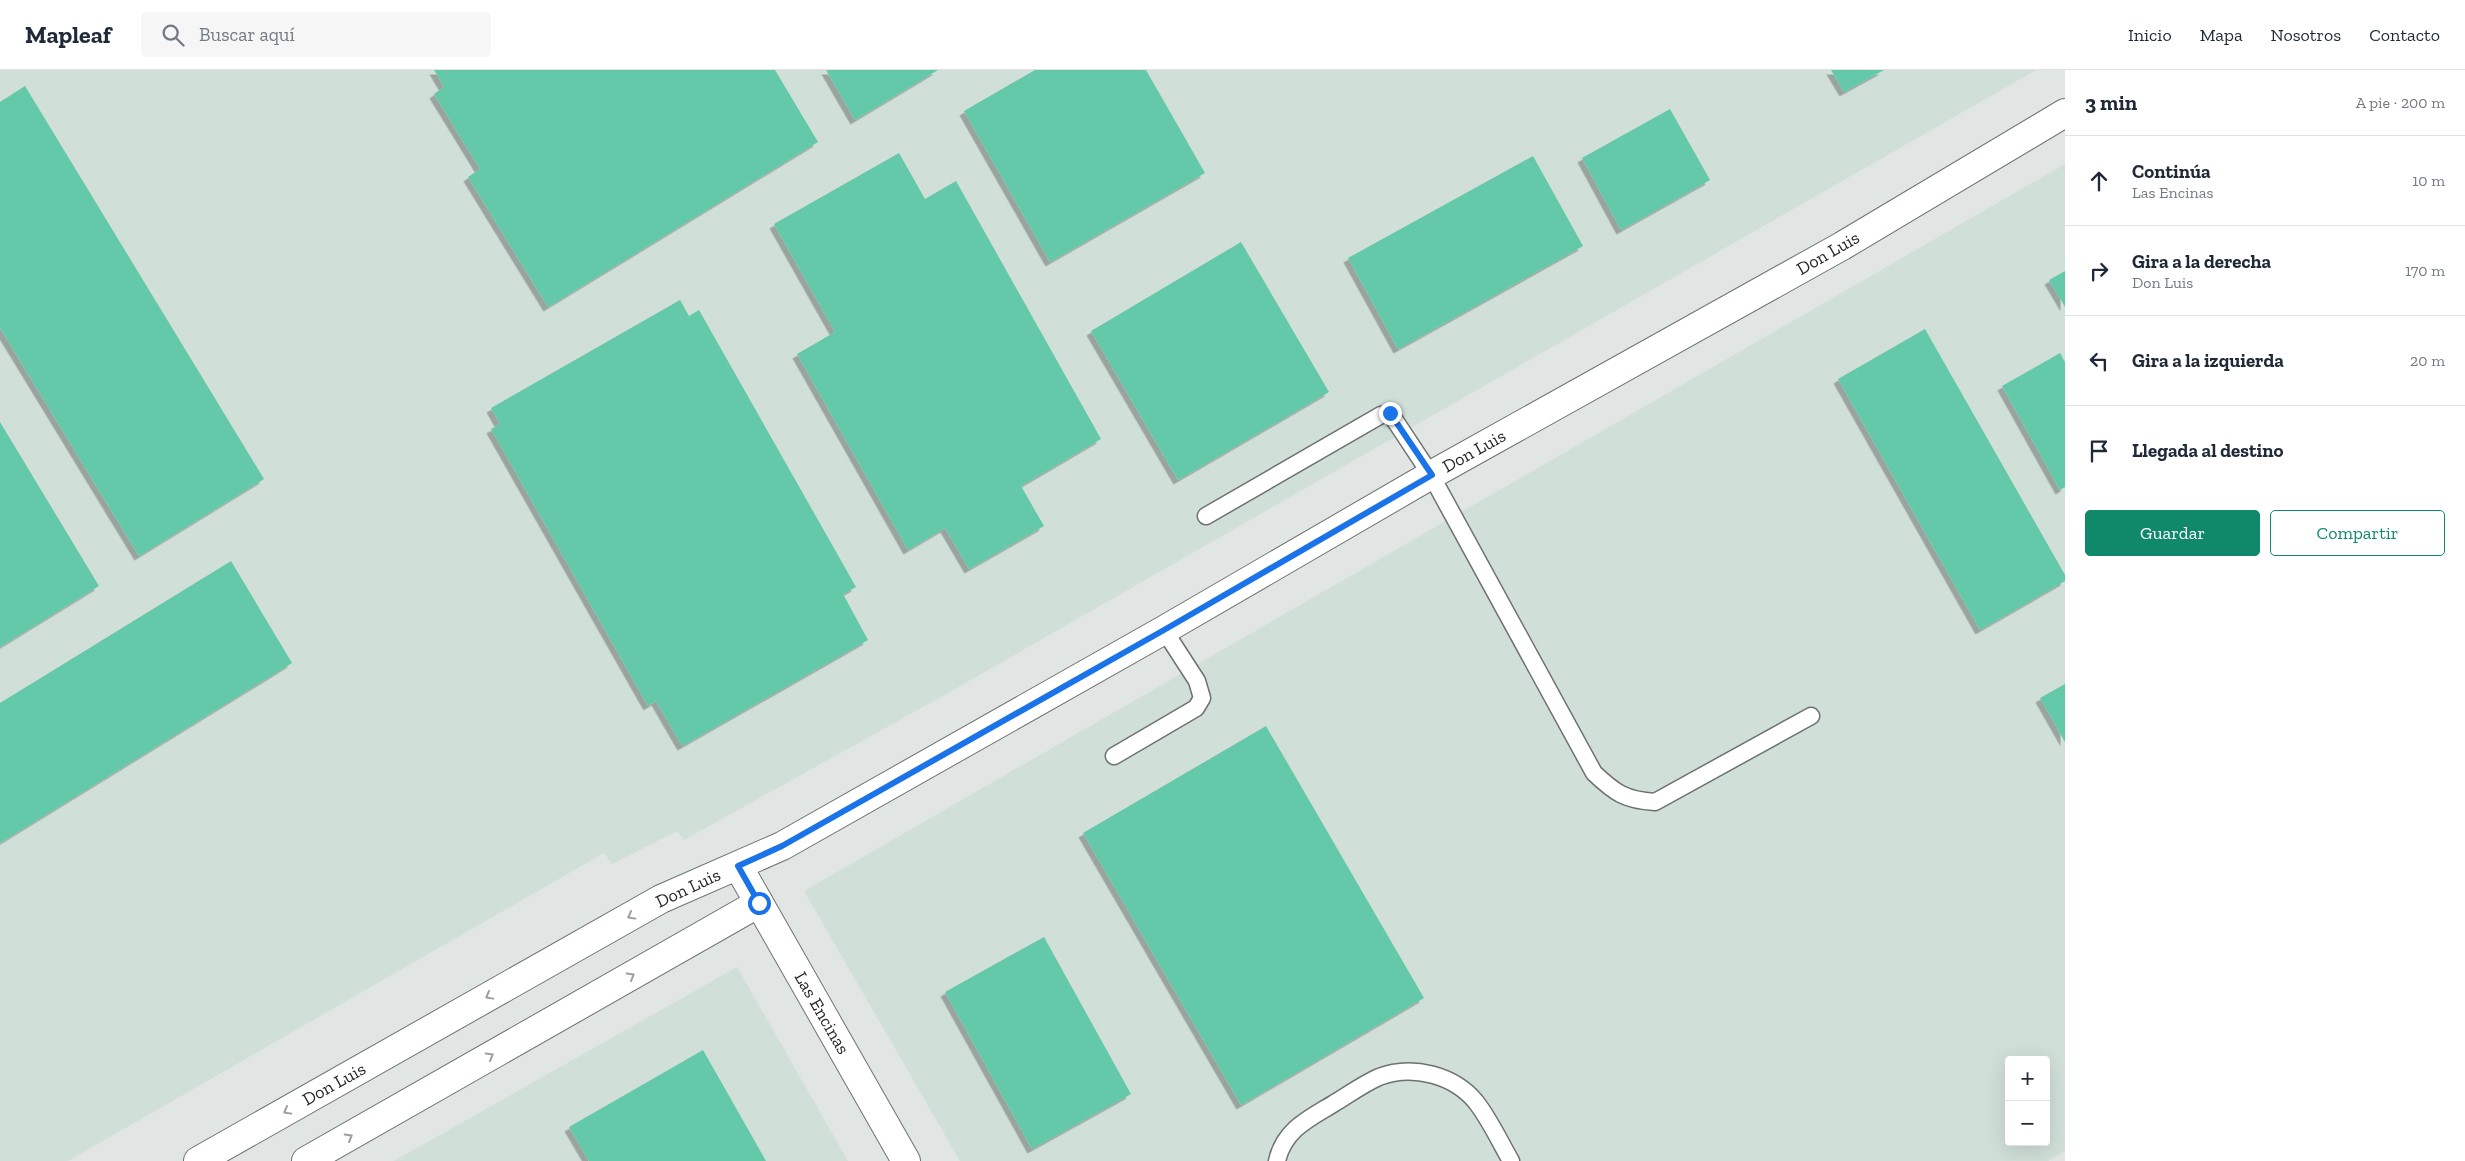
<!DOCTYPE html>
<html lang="es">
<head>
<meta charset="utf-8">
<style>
  :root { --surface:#fff; --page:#f6f6f7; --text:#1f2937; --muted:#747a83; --line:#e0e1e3; --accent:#10896b }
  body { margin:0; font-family:"Zilla Slab",serif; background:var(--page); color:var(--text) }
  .controls { position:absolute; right:15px; bottom:15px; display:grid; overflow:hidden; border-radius:5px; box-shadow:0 5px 20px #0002 }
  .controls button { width:45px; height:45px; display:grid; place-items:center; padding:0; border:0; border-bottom:1px solid var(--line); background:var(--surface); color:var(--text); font:25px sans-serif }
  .stop { position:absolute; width:15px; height:15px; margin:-11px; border:4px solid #1a73e8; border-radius:50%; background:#fff }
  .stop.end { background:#1a73e8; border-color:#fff; box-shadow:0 1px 5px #0008 }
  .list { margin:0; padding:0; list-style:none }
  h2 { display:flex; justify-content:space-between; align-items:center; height:65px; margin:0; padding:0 20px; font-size:21px }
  h2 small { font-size:16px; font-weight:400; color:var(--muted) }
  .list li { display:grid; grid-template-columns:32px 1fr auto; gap:15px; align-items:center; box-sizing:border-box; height:90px; padding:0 20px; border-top:1px solid var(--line) }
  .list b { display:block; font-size:19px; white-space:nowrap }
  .list p { margin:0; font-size:16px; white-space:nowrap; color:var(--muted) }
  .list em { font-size:16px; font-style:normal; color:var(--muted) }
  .actions { display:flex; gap:10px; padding:15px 20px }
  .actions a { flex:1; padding:11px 0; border:1px solid var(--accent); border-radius:5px; text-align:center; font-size:18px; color:var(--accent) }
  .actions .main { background:var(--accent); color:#fff }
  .icon { flex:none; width:28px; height:28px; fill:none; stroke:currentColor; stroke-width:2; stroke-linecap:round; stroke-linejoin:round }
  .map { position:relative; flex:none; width:2065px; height:1091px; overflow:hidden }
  header { display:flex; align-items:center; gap:30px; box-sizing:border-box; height:70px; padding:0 25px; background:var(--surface); border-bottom:1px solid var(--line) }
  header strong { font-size:24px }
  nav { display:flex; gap:28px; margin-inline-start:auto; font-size:18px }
  .search { width:350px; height:45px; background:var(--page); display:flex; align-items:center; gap:12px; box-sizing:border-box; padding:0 18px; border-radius:5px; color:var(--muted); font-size:19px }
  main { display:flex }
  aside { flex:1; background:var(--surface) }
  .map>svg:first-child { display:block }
  .built { fill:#d1dfd9; fill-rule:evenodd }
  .building { fill:#64c9a8; filter:url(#shadow) }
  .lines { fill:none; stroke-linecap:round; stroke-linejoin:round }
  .service-casing { stroke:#6d7270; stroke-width:19 }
  .minor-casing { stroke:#6d7270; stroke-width:30 }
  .service { stroke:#fff; stroke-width:16 }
  .minor { stroke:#fff; stroke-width:28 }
  .oneway { stroke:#9d9e9e }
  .route { stroke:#1a73e8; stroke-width:6 }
  .labels { text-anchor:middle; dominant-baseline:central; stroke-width:4; stroke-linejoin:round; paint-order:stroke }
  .street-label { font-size:18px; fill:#262827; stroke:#fff }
</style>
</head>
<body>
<header>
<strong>Mapleaf</strong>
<div class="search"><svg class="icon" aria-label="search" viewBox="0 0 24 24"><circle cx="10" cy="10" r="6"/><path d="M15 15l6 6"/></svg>Buscar aquí</div>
<nav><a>Inicio</a><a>Mapa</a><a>Nosotros</a><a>Contacto</a></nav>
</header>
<main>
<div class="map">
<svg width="2065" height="1091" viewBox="0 0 2065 1091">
  <defs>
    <filter id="shadow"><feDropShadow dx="-4.5" dy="4.5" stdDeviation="0" flood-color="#0004"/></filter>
  </defs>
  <rect width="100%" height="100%" fill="#e1e6e4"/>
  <!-- built -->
  <g class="built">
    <path d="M0 0H2036L941 627 684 770 677 761 612 794 604 783 68 1091H0Z"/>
    <path d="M2065 94V1081L2048 1091H960L804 821ZM2009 990H2046V1072H2009Z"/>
    <path d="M737 897 848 1091H394Z"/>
  </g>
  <!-- building -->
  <g class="building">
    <path d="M434 0H775L818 72 548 237 468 107 480 99 434 24 444 17Z"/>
    <path d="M826 0H938L855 50Z"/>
    <path d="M1035 0H1146L1205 103 1050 192 964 41Z"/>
    <path d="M1831 0H1884L1844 22Z"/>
    <path d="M25 16 264 409 139 486 0 258V32Z"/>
    <path d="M1670 39 1710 110 1621 160 1582 88Z"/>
    <path d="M899 83 925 129 956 111 1101 369 1021 416 1044 456 969 499 945 458 908 480 797 284 835 262 774 154Z"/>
    <path d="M1533 86 1583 176 1398 279 1348 188Z"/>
    <path d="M1241 172 1329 322 1178 410 1091 261Z"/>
    <path d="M2065 201V237L2049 210Z"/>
    <path d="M680 230 689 246 699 240 856 517 843 524 868 570 682 676 656 631 648 636 491 359 500 354 491 338Z"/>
    <path d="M1925 259 2065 505V511L1980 560 1838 309Z"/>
    <path d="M2060 283 2065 292V417L2060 420 2002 316Z"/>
    <path d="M0 352 99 516 0 577Z"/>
    <path d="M231 491 292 593 0 773V633Z"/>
    <path d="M2065 614V672L2040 628Z"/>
    <path d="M1266 656 1424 928 1241 1035 1083 763Z"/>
    <path d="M1044 867 1131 1024 1032 1079 945 922Z"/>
    <path d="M703 980 766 1091H589L569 1057Z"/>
  </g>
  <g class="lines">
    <!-- service casing -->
    <g class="service-casing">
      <g id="service">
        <path d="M1206 446 1381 345 1390 343 1431 405 1594 703C1615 723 1625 730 1655 732L1811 646"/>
        <path d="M1114 686 1196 638 1202 628 1197 611 1164 560"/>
        <path d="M1277 1091C1284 1060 1308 1049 1333 1034 1348 1025 1363 1014 1379 1007 1412 994 1454 1005 1476 1032 1490 1050 1500 1072 1511 1091"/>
      </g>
    </g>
    <!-- minor casing -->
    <g class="minor-casing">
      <g id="minor">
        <path d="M738 796 906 1091"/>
        <path d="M198 1091 661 829 782 776 1164 560 1431 405 1842 176 2065 43"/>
        <path d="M306 1091 759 833"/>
      </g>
    </g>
    <!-- service -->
    <use href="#service" class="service"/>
    <!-- minor -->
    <use href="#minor" class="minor"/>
  </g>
  <!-- one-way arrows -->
  <defs><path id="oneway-chevron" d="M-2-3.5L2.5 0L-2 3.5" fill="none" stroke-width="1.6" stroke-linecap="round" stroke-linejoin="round" transform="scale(1.25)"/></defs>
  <g class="oneway">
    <use href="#oneway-chevron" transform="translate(631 846) rotate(151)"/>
    <use href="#oneway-chevron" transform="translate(631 906) rotate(-30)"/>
    <use href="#oneway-chevron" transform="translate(489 926) rotate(151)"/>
    <use href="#oneway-chevron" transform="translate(490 986) rotate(-30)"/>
    <use href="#oneway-chevron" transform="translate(287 1041) rotate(151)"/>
    <use href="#oneway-chevron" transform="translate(349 1067) rotate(-30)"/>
  </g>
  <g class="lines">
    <!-- route -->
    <path class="route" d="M759 833 738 796 782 776 1164 560 1432 405 1390 343"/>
  </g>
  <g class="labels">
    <!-- street labels -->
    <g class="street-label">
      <text transform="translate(1828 183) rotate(-30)">Don Luis</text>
      <text transform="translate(1474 381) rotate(-29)">Don Luis</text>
      <text transform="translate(688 818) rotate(-25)">Don Luis</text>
      <text transform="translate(822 943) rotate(60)">Las Encinas</text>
      <text transform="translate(334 1014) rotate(-29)">Don Luis</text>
    </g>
  </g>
</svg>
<div class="controls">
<button>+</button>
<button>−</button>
</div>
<div class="stop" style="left:759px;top:833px"></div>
<div class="stop end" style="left:1390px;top:343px"></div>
</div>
<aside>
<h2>3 min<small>A pie · 200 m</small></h2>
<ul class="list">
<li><svg class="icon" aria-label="ahead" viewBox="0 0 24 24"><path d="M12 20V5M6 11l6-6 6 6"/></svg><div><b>Continúa</b><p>Las Encinas</p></div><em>10 m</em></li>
<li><svg class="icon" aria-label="right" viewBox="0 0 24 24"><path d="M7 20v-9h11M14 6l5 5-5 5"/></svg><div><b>Gira a la derecha</b><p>Don Luis</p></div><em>170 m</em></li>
<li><svg class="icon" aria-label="left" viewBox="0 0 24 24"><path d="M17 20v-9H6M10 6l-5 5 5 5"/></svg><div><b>Gira a la izquierda</b></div><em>20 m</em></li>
<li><svg class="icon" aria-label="arrive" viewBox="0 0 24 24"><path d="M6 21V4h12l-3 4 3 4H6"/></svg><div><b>Llegada al destino</b></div></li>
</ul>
<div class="actions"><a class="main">Guardar</a><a>Compartir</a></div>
</aside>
</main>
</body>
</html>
